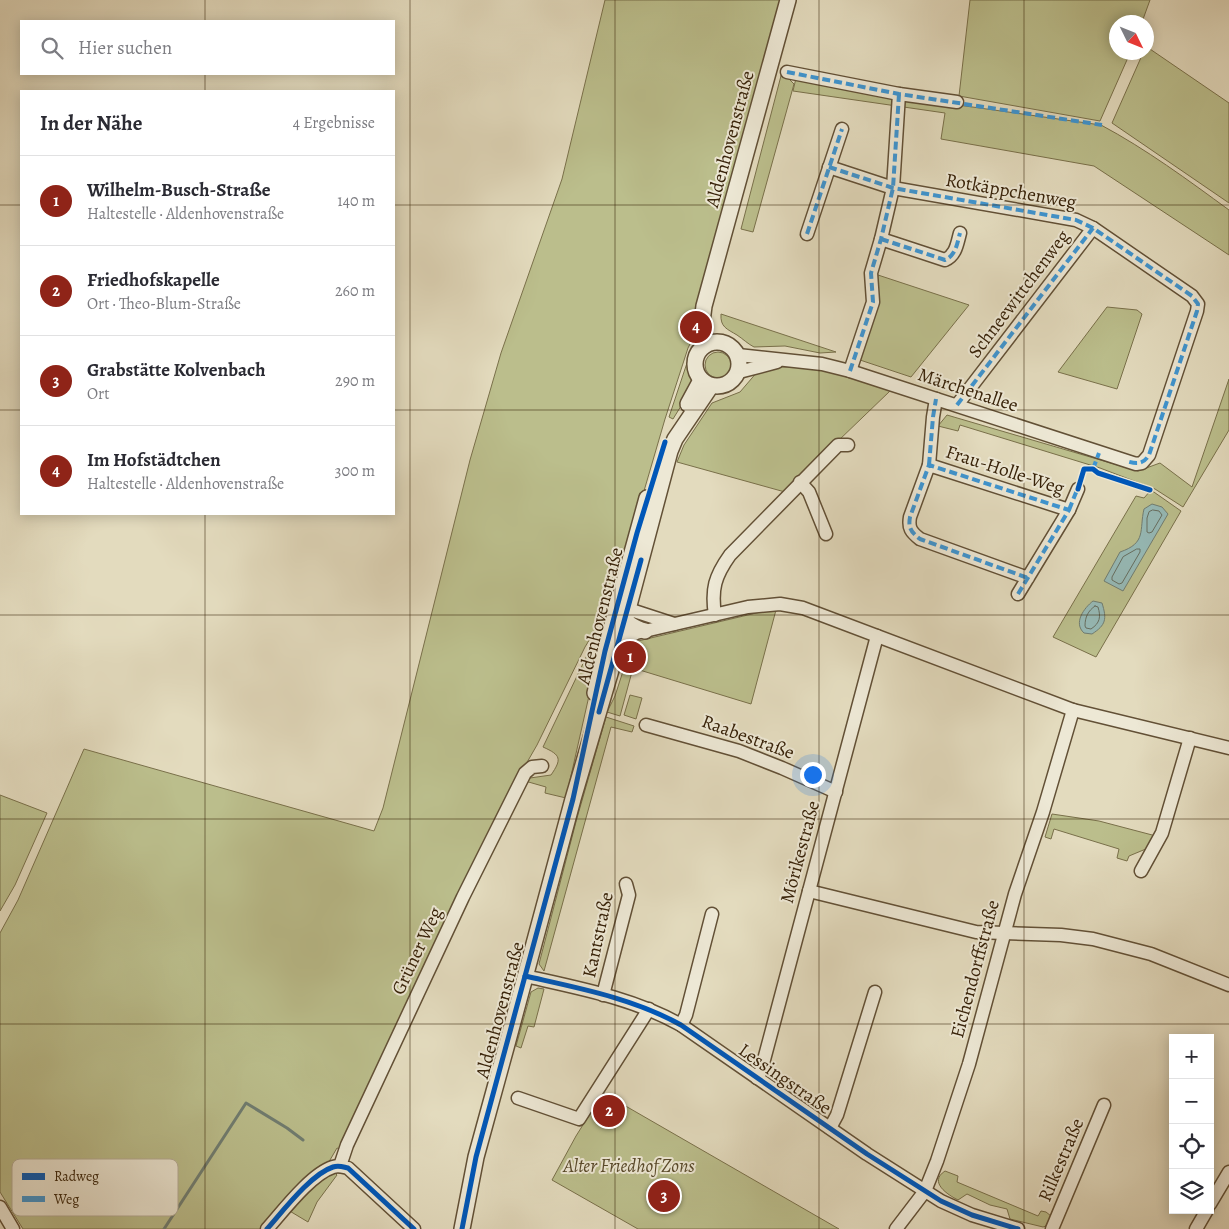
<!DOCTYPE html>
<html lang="de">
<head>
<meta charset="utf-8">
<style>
  :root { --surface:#fff; --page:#f7f7f7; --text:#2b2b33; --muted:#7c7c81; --line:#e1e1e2; --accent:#8f2418 }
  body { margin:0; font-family:Alegreya,serif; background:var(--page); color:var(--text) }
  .controls { position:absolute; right:15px; bottom:15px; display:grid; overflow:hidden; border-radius:0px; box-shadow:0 2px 12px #0003 }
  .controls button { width:45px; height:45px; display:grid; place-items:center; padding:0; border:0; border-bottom:1px solid var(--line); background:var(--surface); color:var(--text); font:25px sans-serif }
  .compass { position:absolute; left:1109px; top:15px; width:45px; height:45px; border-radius:50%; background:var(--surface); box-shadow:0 2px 12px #0003; rotate:133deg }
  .you { position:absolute; left:812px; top:774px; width:18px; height:18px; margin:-12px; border:4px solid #fff; border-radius:50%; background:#1a73e8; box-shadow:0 0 0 8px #1a73e833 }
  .badge { display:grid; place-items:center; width:32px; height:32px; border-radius:50%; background:var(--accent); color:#fff; font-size:16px; font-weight:700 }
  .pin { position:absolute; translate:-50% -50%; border:2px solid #fff; box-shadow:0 1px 5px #0006 }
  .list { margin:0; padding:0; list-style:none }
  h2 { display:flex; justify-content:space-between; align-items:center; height:65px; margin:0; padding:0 20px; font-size:21px }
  h2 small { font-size:16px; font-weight:400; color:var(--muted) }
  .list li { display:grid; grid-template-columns:32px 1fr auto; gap:15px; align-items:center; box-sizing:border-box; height:90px; padding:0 20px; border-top:1px solid var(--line) }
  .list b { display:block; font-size:19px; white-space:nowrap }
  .list p { margin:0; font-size:16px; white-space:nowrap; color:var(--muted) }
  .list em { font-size:16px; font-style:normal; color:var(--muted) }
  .icon { flex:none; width:28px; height:28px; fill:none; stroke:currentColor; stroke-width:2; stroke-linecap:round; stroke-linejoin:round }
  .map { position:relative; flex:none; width:1229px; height:1229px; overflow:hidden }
  .search { position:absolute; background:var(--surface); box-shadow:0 2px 12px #0003; left:20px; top:20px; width:375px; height:55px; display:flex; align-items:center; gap:12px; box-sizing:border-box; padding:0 18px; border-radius:0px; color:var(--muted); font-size:19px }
  .panel { position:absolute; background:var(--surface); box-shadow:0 2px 12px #0003; left:20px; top:90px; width:375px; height:425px; border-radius:0px }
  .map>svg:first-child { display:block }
  .green { fill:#bbbe8c; stroke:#79704a }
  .water { fill:#96bab7; stroke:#707d71 }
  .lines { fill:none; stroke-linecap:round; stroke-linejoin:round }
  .shore { stroke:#666e60; stroke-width:1 }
  .stream { stroke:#707d71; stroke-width:3 }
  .minor-casing { stroke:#625036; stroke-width:15 }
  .tertiary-casing { stroke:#625036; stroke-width:18 }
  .minor { stroke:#ede8d5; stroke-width:12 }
  .tertiary { stroke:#ede8d5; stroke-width:15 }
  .quiet { stroke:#3e95d2; stroke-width:4; stroke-dasharray:8 4; stroke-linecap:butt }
  .cycleway-casing { stroke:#ede8d5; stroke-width:8 }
  .cycleway { stroke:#0057b8; stroke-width:5 }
  .grid { fill:none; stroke:#372209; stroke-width:1; stroke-opacity:0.55 }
  .labels { text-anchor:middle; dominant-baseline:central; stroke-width:4; stroke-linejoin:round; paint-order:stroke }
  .street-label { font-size:19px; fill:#372209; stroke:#ede8d5 }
  .park-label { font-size:19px; font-style:italic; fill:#58492a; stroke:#ede8d5 }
  .key { fill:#ede8d5; stroke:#b6ad98; stroke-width:1 }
  .key-label { font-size:14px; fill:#372209 }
</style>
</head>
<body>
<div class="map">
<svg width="1229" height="1229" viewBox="0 0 1229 1229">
  <rect width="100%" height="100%" fill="#e3dbbe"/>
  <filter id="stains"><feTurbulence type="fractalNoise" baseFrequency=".004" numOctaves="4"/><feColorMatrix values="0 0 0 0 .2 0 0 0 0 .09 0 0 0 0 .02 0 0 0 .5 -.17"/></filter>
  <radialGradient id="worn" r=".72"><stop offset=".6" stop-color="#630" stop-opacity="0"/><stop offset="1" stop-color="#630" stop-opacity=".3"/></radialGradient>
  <!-- green -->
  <g class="green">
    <path d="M605 0H782L693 326V338L688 348 665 419 611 604 585 647 537 745 518 778 340 1149 337 1148 330 1160 263 1229H23L0 1192V933L18 900 84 749 374 831 383 808 470 460 501 353 562 179Z"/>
    <path d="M970 0H1150L1142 22H1116V52L1130 53 1100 121 959 96Z"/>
    <path d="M1147 47 1229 103V203L1112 123 1143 53 1146 52Z"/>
    <path d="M782 72 794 84 753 232 741 229Z"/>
    <path d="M796 78 958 105 1101 125C1146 149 1188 180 1229 210V255L1094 166 941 139 945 113 793 91Z"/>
    <path d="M878 275 969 305 911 377 860 360Z"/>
    <path d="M1107 307 1137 310 1142 314 1117 389 1058 372Z"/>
    <path d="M721 314 836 352 820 353 785 346 754 347C748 344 743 339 737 335 727 329 720 327 721 314Z"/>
    <path d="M698 341 690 363 694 380 689 393 673 419 669 417 690 354 693 346Z"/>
    <circle cx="718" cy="365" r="13"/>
    <path d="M780 367C819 366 855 376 890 391L785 492 677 462 684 445 712 403 740 392 758 371Z"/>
    <path d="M1229 379V430L1183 507 1155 489 1100 468 960 425 958 431 938 426 947 415 1138 471 1160 463 1192 487Z"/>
    <path d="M1151 490 1181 511 1096 657 1053 637 1136 496 1144 498Z"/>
    <path d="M769 610H776L751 704 633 668 620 716 607 712 615 696 626 662 630 659 631 653 629 650 638 641Z"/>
    <path d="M602 624 596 646 592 645 591 650 595 651 593 658 594 659 593 678 566 798 545 793 546 787 525 781 530 778 551 775C562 759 561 755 543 747Z"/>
    <path d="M630 695 642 698 636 719 624 715Z"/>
    <path d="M606 717 634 726 632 732 611 727 544 971 539 964 540 960 577 818Z"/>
    <path d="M0 795 47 813 15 885 0 911Z"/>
    <path d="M1052 814 1099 821 1156 836 1153 846 1129 856 1127 861 1117 858 1119 849 1054 829 1051 839 1045 837Z"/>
    <path d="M538 988 544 989 534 1027 528 1026 521 1048 516 1046 531 992Z"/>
    <path d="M603 1093 839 1229H638L552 1180 576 1136Z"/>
    <path d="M945 1171 958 1176 957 1182 1038 1216 1041 1211 1046 1212 1051 1216 1046 1226 1043 1227 1010 1219 1007 1209 990 1205 967 1194 958 1200C948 1195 928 1182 945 1171Z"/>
    <path d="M335 1173 337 1175 317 1202 308 1222 288 1210 317 1180Z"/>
  </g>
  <!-- water -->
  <g class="water">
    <path d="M1152 504 1162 507 1168 514 1123 591 1104 581 1120 552C1147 543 1139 530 1144 509Z"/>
    <path d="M1093 601 1102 603C1107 619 1106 625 1092 634L1084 633C1073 623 1084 608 1093 601Z"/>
  </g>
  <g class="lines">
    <!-- shore -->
    <g class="shore">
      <path d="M1153 510 1159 511 1162 515 1152 532 1149 533 1147 532V518L1149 512Z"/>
      <path d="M1137 549H1140V552L1122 583 1119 584 1112 580V577L1123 557Z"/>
      <path d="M1095 606 1098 607C1101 617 1100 623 1091 629L1086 628 1085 626C1085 617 1088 611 1095 606Z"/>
    </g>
    <!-- stream -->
    <path class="stream" d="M164 1229 246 1103 287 1128 303 1140"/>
    <!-- minor casing -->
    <g class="minor-casing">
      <g id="minor">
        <path d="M787 72 899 94 957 102"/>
        <path d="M807 234 842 129"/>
        <path d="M881 239 945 260C956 255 957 244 960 233"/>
        <path d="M738 355 822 364 850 371 1136 464 1142 463 1149 455 1197 311 1198 304 1192 296 1093 228 1076 220 893 188 829 167"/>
        <path d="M850 371 873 302 871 273 881 239 893 188 899 94"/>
        <path d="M739 372 777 362"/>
        <path d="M957 405 1093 228"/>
        <path d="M929 465 933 417 936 399"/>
        <path d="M800 482 809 492 826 534"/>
        <path d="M1069 510 1078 489"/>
        <path d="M1018 594 1069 510 929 465 910 517C908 528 911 532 920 539L1028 578"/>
        <path d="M628 609 674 624"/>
        <path d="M715 615C711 589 715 576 730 555L838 445H848"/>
        <path d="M619 643 636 633 748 607 780 604 803 608 1073 710 1229 748"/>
        <path d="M646 725 739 751 782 768 836 792"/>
        <path d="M1141 871 1162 833 1190 738"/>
        <path d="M809 891 976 932 1061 935 1093 939 1151 954 1229 985"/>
        <path d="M525 976C578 988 633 998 681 1025L867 1154 941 1201 972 1215 1018 1229"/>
        <path d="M603 995 629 895 626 884"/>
        <path d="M681 1025 686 1015 712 914"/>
        <path d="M757 1078 761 1071 877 636"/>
        <path d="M518 1098 579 1119 649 1009"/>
        <path d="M830 1128 837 1115 875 992"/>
        <path d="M340 1166 347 1145 463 897 525 773 532 767 542 766"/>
        <path d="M1210 1204 1229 1172"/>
        <path d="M0 1207 13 1229"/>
        <path d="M267 1229C283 1211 311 1174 333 1167 339 1165 343 1167 348 1168L414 1229"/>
        <path d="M896 1229 925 1191 937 1161 969 1064 1015 894 1043 812 1073 710"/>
        <path d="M1052 1229 1104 1105"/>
        <path d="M1196 1229 1207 1210"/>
      </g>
    </g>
    <!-- tertiary casing -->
    <g class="tertiary-casing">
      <g id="tertiary">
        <circle cx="717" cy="364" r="22"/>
        <path d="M704 346 702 322 704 306 788 0"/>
        <path d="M688 404 701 380"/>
        <path d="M622 612C624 623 635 628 645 631"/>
        <path d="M595 693 605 651 647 498"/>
        <path d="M462 1229 476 1157 507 1044 573 799 619 643 670 451 675 439 711 386"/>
      </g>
    </g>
    <!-- minor -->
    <use href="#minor" class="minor"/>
    <!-- tertiary -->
    <use href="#tertiary" class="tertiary"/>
    <!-- quiet -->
    <g class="quiet">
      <path d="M787 72 899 94 1102 125"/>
      <path d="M829 167 893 188 1076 220 1093 228 1192 296 1198 304 1197 311 1149 455C1143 465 1136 464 1126 461"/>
      <path d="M807 234 842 129"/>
      <path d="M881 239 945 260C956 255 957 244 960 233"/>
      <path d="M850 371 873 302 871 273 881 239 893 188 899 94"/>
      <path d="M957 405 1093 228"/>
      <path d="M929 465 933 417 936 399"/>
      <path d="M1093 469 1099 453"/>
      <path d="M1069 510 1079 485"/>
      <path d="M1018 594 1069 510 929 465 910 517C908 528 911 532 920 539L1028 578"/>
    </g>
    <!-- cycleway casing -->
    <g class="cycleway-casing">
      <g id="cycleway">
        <path d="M1078 489 1084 469H1093L1098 473 1150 490"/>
        <path d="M599 712 641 560"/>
        <path d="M525 976C578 988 633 998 681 1025L867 1154 941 1201 972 1215 1018 1229"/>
        <path d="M267 1229C283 1211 311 1174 333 1167 339 1165 343 1167 348 1168L414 1229"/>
        <path d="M462 1229 476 1157 573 799 605 651 637 533 665 442"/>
      </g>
    </g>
    <!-- cycleway -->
    <use href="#cycleway" class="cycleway"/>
  </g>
  <!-- grid -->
  <path class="grid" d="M205 0V21M410 0V1229M615 0V1229M819 0V1229M1024 0V1229M205 74V91M0 205H21M394 205H1229M0 410H21M394 410H1229M205 514V1229M0 615H1229M0 819H1229M0 1024H1229"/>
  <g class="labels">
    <!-- street labels -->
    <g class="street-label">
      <text transform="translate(730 139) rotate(-75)">Aldenhovenstraße</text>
      <text transform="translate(1011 191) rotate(10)">Rotkäppchenweg</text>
      <text transform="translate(1019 294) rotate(-53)">Schneewittchenweg</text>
      <text transform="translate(968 390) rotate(18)">Märchenallee</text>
      <text transform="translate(1005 470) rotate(18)">Frau-Holle-Weg</text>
      <text transform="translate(600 616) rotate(-76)">Aldenhovenstraße</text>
      <text transform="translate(748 737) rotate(20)">Raabestraße</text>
      <text transform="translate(800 852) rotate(-75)">Mörikestraße</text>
      <text transform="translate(598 935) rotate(-78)">Kantstraße</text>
      <text transform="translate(417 951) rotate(-65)">Grüner Weg</text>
      <text transform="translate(975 969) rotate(-75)">Eichendorffstraße</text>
      <text transform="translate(500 1010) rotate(-75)">Aldenhovenstraße</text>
      <text transform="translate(785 1079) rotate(35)">Lessingstraße</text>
      <text transform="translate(1061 1160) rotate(-67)">Rilkestraße</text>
    </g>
    <!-- park labels -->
    <g class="park-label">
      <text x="629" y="1166">Alter Friedhof Zons</text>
    </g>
  </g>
  <!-- legend -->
  <rect x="12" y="1159" width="166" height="57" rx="8" class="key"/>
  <rect x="22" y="1173" width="23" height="7" fill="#0057b8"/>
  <rect x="22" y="1196" width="23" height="6" fill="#3e95d2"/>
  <g class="key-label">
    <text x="54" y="1181">Radweg</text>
    <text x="54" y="1204">Weg</text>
  </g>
  <rect width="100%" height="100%" filter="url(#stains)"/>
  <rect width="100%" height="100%" fill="url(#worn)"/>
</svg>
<div class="controls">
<button>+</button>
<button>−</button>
<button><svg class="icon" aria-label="locate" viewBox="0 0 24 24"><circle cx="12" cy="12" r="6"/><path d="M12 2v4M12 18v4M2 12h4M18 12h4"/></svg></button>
<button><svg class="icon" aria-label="layers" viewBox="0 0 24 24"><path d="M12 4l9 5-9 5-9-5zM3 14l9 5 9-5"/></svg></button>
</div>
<svg class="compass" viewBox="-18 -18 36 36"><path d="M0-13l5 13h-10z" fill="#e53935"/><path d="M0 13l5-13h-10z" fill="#7c7c81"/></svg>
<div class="you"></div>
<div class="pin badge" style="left:630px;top:657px">1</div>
<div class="pin badge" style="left:609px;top:1111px">2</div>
<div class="pin badge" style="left:664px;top:1196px">3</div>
<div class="pin badge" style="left:696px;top:327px">4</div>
<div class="search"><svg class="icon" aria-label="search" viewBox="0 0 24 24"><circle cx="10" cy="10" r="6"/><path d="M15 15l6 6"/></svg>Hier suchen</div>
<section class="panel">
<h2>In der Nähe<small>4 Ergebnisse</small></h2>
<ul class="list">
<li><span class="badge">1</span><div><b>Wilhelm-Busch-Straße</b><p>Haltestelle · Aldenhovenstraße</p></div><em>140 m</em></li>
<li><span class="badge">2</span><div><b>Friedhofskapelle</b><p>Ort · Theo-Blum-Straße</p></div><em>260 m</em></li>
<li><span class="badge">3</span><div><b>Grabstätte Kolvenbach</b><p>Ort</p></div><em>290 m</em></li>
<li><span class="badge">4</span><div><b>Im Hofstädtchen</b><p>Haltestelle · Aldenhovenstraße</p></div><em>300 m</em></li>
</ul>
</section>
</div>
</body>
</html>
